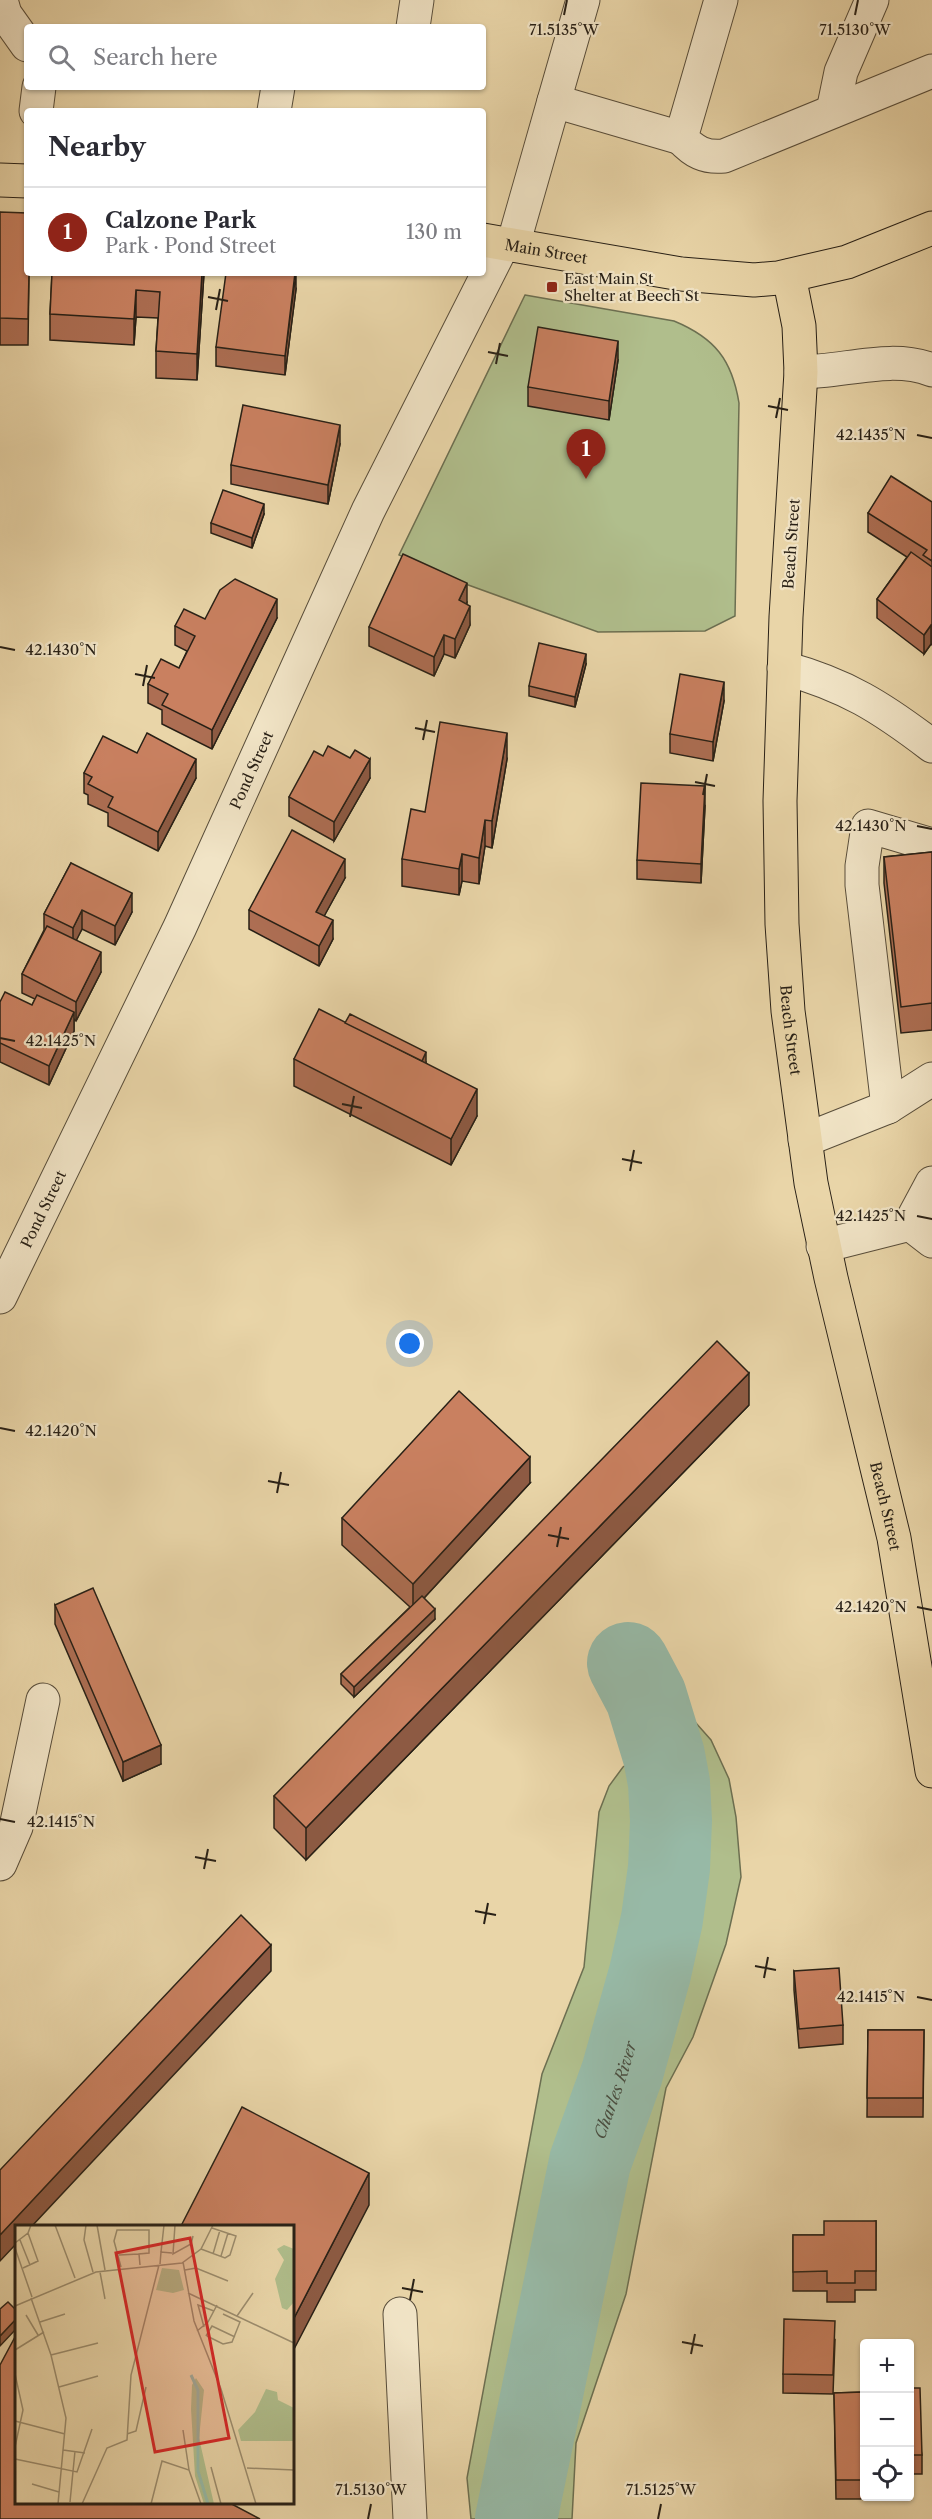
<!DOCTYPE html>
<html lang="en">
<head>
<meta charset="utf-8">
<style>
  :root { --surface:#fff; --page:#f7f7f7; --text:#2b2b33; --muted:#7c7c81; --line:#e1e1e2; --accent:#8f2418 }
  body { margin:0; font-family:"Libre Caslon Text",serif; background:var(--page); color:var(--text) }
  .controls { position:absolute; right:18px; bottom:18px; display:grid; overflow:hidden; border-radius:6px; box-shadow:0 2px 4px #0004 }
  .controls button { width:54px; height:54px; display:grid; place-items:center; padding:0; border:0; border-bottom:2px solid var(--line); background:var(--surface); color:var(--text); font:30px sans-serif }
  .you { position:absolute; left:410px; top:1344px; width:21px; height:21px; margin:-15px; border:4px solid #fff; border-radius:50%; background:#1a73e8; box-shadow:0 0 0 9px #1a73e833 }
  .badge { display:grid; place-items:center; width:39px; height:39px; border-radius:50%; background:var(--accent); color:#fff; font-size:20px; font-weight:700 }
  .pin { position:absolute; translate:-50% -50px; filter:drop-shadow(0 2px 3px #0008) }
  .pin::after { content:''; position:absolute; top:32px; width:21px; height:18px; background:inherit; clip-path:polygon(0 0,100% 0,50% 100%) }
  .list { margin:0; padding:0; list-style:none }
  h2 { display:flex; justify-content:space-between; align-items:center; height:78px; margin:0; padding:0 24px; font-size:26px }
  h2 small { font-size:20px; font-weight:400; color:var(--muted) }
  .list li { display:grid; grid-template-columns:39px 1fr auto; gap:18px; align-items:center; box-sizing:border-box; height:90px; padding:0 24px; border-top:2px solid var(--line) }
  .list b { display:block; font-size:22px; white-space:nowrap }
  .list p { margin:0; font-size:20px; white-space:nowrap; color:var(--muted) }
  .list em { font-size:20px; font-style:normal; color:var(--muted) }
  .icon { flex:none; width:33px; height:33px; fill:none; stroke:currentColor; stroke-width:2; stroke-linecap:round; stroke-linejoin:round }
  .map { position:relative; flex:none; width:932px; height:2519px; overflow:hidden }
  .search { position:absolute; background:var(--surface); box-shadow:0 2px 4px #0004; left:24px; top:24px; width:462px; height:66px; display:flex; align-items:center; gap:15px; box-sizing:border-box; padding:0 21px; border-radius:6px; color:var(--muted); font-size:22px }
  .panel { position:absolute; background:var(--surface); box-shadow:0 2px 4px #0004; left:24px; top:108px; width:462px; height:168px; border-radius:6px }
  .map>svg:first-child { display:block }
  .green { fill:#b0be8c; stroke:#6c6f51; stroke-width:1.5 }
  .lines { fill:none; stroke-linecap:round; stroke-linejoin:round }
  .river { stroke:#97b9a6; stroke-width:82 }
  .minor-casing { stroke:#584d3a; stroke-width:35 }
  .major-casing { stroke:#282016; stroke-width:35 }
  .minor { stroke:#f1e4c6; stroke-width:33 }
  .major { stroke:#e9d5a8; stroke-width:33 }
  .wall { fill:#ad6e53; stroke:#282016; stroke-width:1.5 }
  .shaded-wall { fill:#8d5a43; stroke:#282016; stroke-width:1.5 }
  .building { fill:#c98060; stroke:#282016; stroke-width:1.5 }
  .ticks { fill:none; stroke:#282016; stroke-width:2 }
  .poi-dot { fill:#8f2418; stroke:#f1e4c6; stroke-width:2 }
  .labels { text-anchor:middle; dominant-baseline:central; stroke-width:4.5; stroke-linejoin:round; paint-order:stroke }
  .street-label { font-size:15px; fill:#282016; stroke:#f1e4c6 }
  .poi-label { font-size:15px; fill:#282016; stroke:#f1e4c6; text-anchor:start }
  .water-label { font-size:16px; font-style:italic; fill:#494e41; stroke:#f1e4c6 }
  .inset-river { fill:none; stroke:#97b9a6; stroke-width:3 }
  .inset-road { fill:none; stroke:#9c8d6e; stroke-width:1.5 }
  .view { fill:#d62828; fill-opacity:0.15; stroke:#d62828; stroke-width:3 }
  .inset-edge { fill:none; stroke:#282016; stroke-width:3 }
  .ticks-label { font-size:15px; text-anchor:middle; fill:#282016; stroke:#f1e4c6; stroke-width:4.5; stroke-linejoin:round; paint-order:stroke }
</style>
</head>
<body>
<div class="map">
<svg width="932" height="2519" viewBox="0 0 932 2519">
  <rect width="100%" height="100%" fill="#e9d5a8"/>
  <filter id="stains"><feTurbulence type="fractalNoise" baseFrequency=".00333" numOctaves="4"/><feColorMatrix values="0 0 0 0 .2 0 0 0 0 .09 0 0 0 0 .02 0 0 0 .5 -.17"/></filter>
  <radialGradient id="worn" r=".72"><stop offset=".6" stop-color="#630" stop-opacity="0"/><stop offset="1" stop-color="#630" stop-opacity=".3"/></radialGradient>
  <!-- green -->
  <g class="green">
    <path d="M525 295 674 321C715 338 732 360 739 403L735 616 705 631 598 632 460 582 399 555Z"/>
    <path d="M673 1708 696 1723 711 1740 729 1779 736 1817 741 1877 726 1944 693 2037 666 2088 626 2294 576 2443 572 2519H471L467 2478 542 2074 584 1967 599 1812 609 1786 623 1767 654 1745Z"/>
  </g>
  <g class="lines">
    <!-- river -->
    <path class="river" id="s1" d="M516 2519 590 2162 622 2073 650 1973 662 1919 669 1868 671 1821 669 1783 664 1756 646 1697 628 1663"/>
    <!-- minor casing -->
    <g class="minor-casing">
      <g id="minor">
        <path d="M1 0 5 14 27 45"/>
        <path d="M721 0 681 138C694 152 705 158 724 156L932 71"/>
        <path d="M413 27 417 0"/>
        <path d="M554 101 583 0"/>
        <path d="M36 111 39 87"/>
        <path d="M274 111 278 87"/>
        <path d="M833 111 841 72 872 0"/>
        <path d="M513 245 554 101 681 138"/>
        <path d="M801 372C844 372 891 354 932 370"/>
        <path d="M784 668C846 685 881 707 932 746"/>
        <path d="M888 1107 862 885V866L868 826 932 845"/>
        <path d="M805 1140 888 1107 932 1079"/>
        <path d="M910 1224 932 1183"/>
        <path d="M910 1224 932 1241"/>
        <path d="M823 1246 910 1224"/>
        <path id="s2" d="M0 1297 180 927 368 511 503 244"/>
        <path d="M0 1864 16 1827 43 1700"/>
        <path d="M400 2314 410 2519"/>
      </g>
    </g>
    <!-- major casing -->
    <g class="major-casing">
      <g id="major">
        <path d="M0 180 27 181"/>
        <path id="s3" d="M483 240 681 274 754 280 778 278 847 262 932 228"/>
        <path id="s4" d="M789 276 799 326 801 372 786 617 780 801 782 924 788 1011 811 1183 831 1278 894 1538 932 1771"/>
      </g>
    </g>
    <!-- minor -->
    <use href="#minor" class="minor"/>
    <!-- major -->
    <use href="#major" class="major"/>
  </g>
  <!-- wall -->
  <g class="wall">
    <path d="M0 212 29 273 28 345H0Z"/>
    <path d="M52 273H204L197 380 156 378V351L158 318 136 317 134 345 50 340V314Z"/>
    <path d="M296 289 285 375 216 366V347Z"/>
    <path d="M618 360 609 420 528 406V387Z"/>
    <path d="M340 444 328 504 231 484V465Z"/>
    <path d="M932 502V645L931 644 924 654 877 618V599L907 557 868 532V513Z"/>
    <path d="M264 514 252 548 211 533V523Z"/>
    <path d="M467 602V604L470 625 455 658 444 654 434 676 369 646V627Z"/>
    <path d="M277 618 212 749 162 724V710L148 703V684L179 668 187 651 175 645V626L205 619Z"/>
    <path d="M586 664 575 707 529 696V686Z"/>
    <path d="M724 701 713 761 670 753V734Z"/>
    <path d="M137 753 196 778 158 851 108 826V813L88 804V795L84 793V773Z"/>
    <path d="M323 756 370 778 334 841 289 816V797Z"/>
    <path d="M507 759 492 848 485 846 479 884 462 881 459 895 402 886V859Z"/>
    <path d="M705 806 701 883 637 879V860Z"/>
    <path d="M932 852V1030L901 1033 884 883V857Z"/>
    <path d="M71 863 132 912 115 945 82 929 76 940 101 972 76 1021 74 1019V1031L49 1085 0 1062V1002L32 1005 35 999 22 993V974L44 930V914Z"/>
    <path d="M345 878 324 916 333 939 319 966 249 929V910Z"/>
    <path d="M294 1059 426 1062V1063L477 1116 451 1165 294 1086Z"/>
    <path d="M749 1405 306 1860 274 1828V1796Z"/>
    <path d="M530 1483 424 1598 435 1619 354 1697 341 1684V1674L410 1607 342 1545V1518Z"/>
    <path d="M55 1605 161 1764 123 1781 55 1624Z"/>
    <path d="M794 1971 843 2025V2044L799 2048 794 1990Z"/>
    <path d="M868 2030H924L923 2117H867Z"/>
    <path d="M876 2221V2290H855V2302H827V2291H793V2235H824Z"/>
    <path d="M835 2340 833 2394 783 2393V2374Z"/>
    <path d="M909 2388 922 2455V2474H909Z"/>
    <path d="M864 2392V2496H877V2499H836L834 2393Z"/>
  </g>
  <!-- shaded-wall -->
  <g class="shaded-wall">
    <path d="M202 273H204L197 380V354Z"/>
    <path d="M296 273V289L285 375V356Z"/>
    <path d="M136 290V317L134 345V319Z"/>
    <path d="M618 341V360L609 420V401Z"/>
    <path d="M340 425V444L328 504V485Z"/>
    <path d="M264 504V514L252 548V538Z"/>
    <path d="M467 583V602L459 620V600Z"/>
    <path d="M277 599V618L212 749V730Z"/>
    <path d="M470 606V625L455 658V639Z"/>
    <path d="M931 625V644L924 654V635Z"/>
    <path d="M444 635V654L434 676V657Z"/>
    <path d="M586 654V664L575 707V697Z"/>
    <path d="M724 682V701L713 761V742Z"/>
    <path d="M507 733V759L492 848V821Z"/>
    <path d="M196 759V778L158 851V832Z"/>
    <path d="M370 759V778L334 841V822Z"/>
    <path d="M705 786V806L701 883V864Z"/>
    <path d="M485 820V846L479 884V858Z"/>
    <path d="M462 854V881L459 895V869Z"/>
    <path d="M345 859V878L316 931V912Z"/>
    <path d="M132 893V912L115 945V926Z"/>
    <path d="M82 910V929L73 947V928Z"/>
    <path d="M333 920V939L319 966V946Z"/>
    <path d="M101 952V972L76 1021V1002Z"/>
    <path d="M74 1012V1031L49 1085V1066Z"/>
    <path d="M426 1052V1062L418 1079V1069Z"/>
    <path d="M477 1089V1116L451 1165V1139Z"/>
    <path d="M749 1373V1405L306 1860V1828Z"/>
    <path d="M530 1457V1483L413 1610V1584Z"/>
    <path d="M435 1609V1619L354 1697V1687Z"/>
    <path d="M161 1745V1764L123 1781V1762Z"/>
    <path d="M271 1945V1971L32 2226H16V2244L0 2261V2235Z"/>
    <path d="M369 2173V2205L292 2353V2322Z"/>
    <path d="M16 2319V2329L0 2346V2336Z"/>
  </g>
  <!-- building -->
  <g class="building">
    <path d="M0 212 27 213V273H29L28 319 0 318Z"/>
    <path d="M52 273H202L197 354 156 351 160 292 136 290 134 319 50 314Z"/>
    <path d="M226 273H295L285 356 216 347Z"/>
    <path d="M538 327 618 341 609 401 528 387Z"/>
    <path d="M243 405 340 425 328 485 231 465Z"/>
    <path d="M891 476 932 502V561L923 555 927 550 868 513Z"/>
    <path d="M223 490 264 504 252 538 211 523Z"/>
    <path d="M911 552 932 567V626L931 625 924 635 877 599Z"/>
    <path d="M403 554 467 583 459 600 470 606 455 639 444 635 434 657 369 627Z"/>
    <path d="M235 579 277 599 212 730 162 705 168 694 148 684 161 659 179 668 195 636 175 626 184 609 205 619 220 590Z"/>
    <path d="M539 643 586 654 575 697 529 686Z"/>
    <path d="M680 674 724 682 713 742 670 734Z"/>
    <path d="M440 722 507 733 492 821 485 820 479 858 462 854 459 869 402 859 411 809 425 812Z"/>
    <path d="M147 733 196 759 158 832 108 807 113 797 88 784 92 777 84 773 103 736 137 753Z"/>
    <path d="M328 746 350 758 355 750 370 759 334 822 289 797 314 751 323 756Z"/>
    <path d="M641 783 705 786 701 864 637 860Z"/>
    <path d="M292 830 345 859 316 912 333 920 319 946 249 910Z"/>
    <path d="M932 852V1003L901 1007 884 857Z"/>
    <path d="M71 863 132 893 115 926 82 910 73 928 44 914Z"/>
    <path d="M47 926 101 952 76 1002 22 974Z"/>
    <path d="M5 992 32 1005 37 995 74 1012 49 1066 0 1043V1002Z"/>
    <path d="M319 1009 477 1089 451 1139 294 1059Z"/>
    <path d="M350 1014 426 1052 422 1061 345 1023Z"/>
    <path d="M717 1341 749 1373 306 1828 274 1796Z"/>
    <path d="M459 1391 530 1457 413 1584 342 1518Z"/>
    <path d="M93 1588 161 1745 123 1762 55 1605Z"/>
    <path d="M422 1596 435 1609 354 1687 341 1674Z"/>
    <path d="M241 1915 271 1945 0 2235V2170Z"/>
    <path d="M839 1968 843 2025 799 2029 794 1971Z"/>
    <path d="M868 2030H924L923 2098H867Z"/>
    <path d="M242 2107 369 2173 292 2322V2226H181Z"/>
    <path d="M824 2221H876V2271H855V2283H827V2271L793 2272V2235H824Z"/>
    <path d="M8 2302 16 2310V2319L0 2336V2309Z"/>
    <path d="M784 2319 835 2321 833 2375 783 2374Z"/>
    <path d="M15 2337H16V2502H228L260 2519H0V2365Z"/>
    <path d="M909 2388H920L922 2455H909Z"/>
    <path d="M864 2392V2480H836L834 2393Z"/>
  </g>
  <!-- ticks -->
  <path class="ticks" d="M564 15 567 0M855 15 858 0M208 297 228 301M216 310 220 289M488 352 508 356M496 364 500 343M768 406 788 410M776 418 780 398M917 435 932 438M0 647 15 650M135 674 155 678M143 686 147 665M415 728 435 732M423 740 427 720M695 782 715 786M703 795 707 774M917 826 932 829M0 1038 15 1041M342 1104 362 1108M350 1117 354 1096M622 1159 642 1163M630 1171 634 1150M917 1216 932 1219M0 1428 15 1431M268 1481 289 1485M277 1493 281 1472M548 1535 569 1539M557 1547 561 1527M917 1607 932 1610M0 1819 15 1822M195 1857 216 1861M204 1869 208 1849M475 1911 496 1915M484 1924 488 1903M755 1966 776 1970M764 1978 768 1957M917 1997 932 2000M402 2288 423 2292M410 2300 414 2279M682 2342 703 2346M691 2354 695 2334M368 2519 371 2504M658 2519 661 2504"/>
  <!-- markers -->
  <rect class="poi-dot" x="546" y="281" width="12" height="12" rx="3"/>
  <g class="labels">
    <!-- street labels -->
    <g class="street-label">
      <text stroke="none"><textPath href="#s3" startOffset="64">Main Street</textPath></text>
      <text transform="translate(791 544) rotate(-86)">Beach Street</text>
      <text stroke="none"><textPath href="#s2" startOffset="584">Pond Street</textPath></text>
      <text stroke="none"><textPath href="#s4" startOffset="756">Beach Street</textPath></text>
      <text stroke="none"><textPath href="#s2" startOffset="98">Pond Street</textPath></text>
      <text stroke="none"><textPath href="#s4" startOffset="1242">Beach Street</textPath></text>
    </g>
    <!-- poi labels -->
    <g class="poi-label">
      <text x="564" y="278">East Main St<tspan x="564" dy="17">Shelter at Beech St</tspan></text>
    </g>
    <!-- water labels -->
    <g class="water-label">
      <text stroke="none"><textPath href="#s1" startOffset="441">Charles River</textPath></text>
    </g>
  </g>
  <!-- overview -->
  <g transform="translate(15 2225)">
    <rect width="279" height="279" fill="#e9d5a8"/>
    <path d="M269 20 279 24V77L272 85 267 83 260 54 269 35 262 24ZM147 43 164 45 169 65 158 68 141 65ZM181 153 189 165 184 213 199 279H189L180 251 176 184 177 160ZM251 164 262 167 263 175 279 183V216H226L223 205 240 187Z" fill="#b0be8c"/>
    <path class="inset-river" d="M176 150 183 165V246L193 279"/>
    <path class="inset-road" d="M40 0 60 53M71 0 69 15 78 47M82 0 90 45M160 0 158 29 176 19 178 11M5 15 15 40M0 18 13 8 16 0M0 23 17 72M186 24 210 33 215 30 221 11 197 3M146 27 149 0M198 29 205 5M104 30 124 29M206 31 213 8M168 37 179 96 206 164 241 279M145 39 146 27 157 28M106 42 99 16 102 5H134V28L124 29 125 40M8 43 23 36 13 8M170 45 181 43 213 56M85 47 90 74M173 68 279 118M16 73 36 130 51 193 43 279M0 81 81 47 167 38 186 24 198 0M11 90 23 110M222 91 238 68M25 97 50 89M189 102 183 80 199 86M182 106 193 97 202 80M191 111 197 101 220 112M192 111 208 119 217 117 225 97 208 89M0 125 29 107M36 130 83 118M0 149 8 185 0 222M44 162 83 151M0 196 50 209M168 205 174 245M112 209 121 206 131 162M48 225 70 228M0 234 62 247 77 204M196 242 206 279M232 243 279 245M17 259 44 267M55 277 60 226M67 279 92 223 112 215 116 150 144 40M136 279 147 236 174 245 186 279"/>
    <path class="view" d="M175 13 214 213 140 227 101 28Z"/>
    <rect width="279" height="279" class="inset-edge"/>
  </g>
  <g class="ticks-label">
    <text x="564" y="35">71.5135°W</text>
    <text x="855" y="35">71.5130°W</text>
    <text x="871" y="440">42.1435°N</text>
    <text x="61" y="655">42.1430°N</text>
    <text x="871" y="831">42.1430°N</text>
    <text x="61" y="1046">42.1425°N</text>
    <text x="871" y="1221">42.1425°N</text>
    <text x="61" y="1436">42.1420°N</text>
    <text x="871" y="1612">42.1420°N</text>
    <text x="61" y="1827">42.1415°N</text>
    <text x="871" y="2002">42.1415°N</text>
    <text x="371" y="2495">71.5130°W</text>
    <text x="661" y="2495">71.5125°W</text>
  </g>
  <rect width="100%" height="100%" filter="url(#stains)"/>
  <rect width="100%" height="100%" fill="url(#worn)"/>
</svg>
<div class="controls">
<button>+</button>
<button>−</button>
<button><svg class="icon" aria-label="locate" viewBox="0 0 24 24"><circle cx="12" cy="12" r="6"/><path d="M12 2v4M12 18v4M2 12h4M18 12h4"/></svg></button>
</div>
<div class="you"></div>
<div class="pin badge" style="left:586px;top:479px">1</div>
<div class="search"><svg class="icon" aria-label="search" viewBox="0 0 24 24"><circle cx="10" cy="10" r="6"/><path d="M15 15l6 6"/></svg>Search here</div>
<section class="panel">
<h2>Nearby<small></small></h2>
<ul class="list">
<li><span class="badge">1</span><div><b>Calzone Park</b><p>Park · Pond Street</p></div><em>130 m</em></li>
</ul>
</section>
</div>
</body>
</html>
